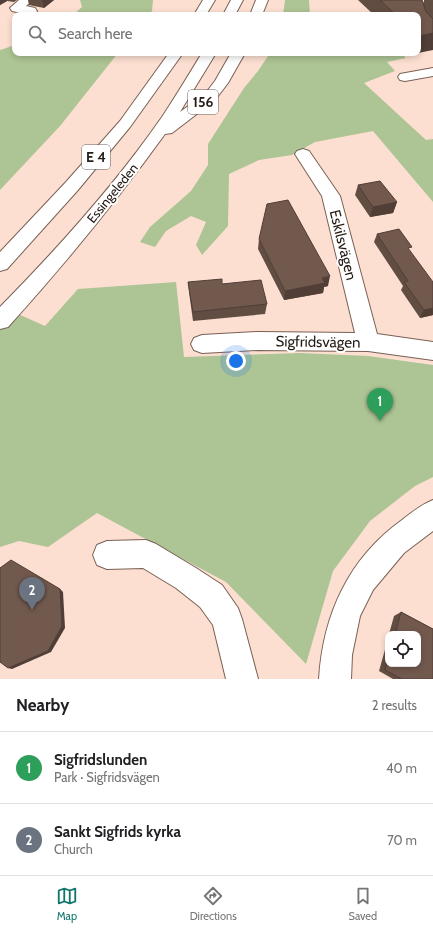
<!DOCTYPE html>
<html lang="en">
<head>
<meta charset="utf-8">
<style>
  :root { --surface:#fff; --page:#f6f6f6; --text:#202124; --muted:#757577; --line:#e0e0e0; --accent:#0f766e }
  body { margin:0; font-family:Cabin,sans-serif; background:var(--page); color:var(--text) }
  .controls { position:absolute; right:12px; bottom:12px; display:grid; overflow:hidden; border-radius:8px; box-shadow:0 2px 6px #0003 }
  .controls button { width:36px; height:36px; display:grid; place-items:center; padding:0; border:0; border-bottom:1px solid var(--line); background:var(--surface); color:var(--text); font:20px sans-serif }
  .you { position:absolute; left:236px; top:361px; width:14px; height:14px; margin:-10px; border:3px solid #fff; border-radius:50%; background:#1a73e8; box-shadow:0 0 0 6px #1a73e833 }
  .badge { display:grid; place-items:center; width:26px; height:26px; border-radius:50%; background:var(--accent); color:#fff; font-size:13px; font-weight:700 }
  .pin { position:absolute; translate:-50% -33px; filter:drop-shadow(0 1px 2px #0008) }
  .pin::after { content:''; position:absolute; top:21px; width:14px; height:12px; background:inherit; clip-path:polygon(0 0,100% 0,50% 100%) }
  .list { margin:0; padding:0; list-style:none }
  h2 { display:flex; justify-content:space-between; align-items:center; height:52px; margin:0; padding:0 16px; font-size:17px }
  h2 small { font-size:13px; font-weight:400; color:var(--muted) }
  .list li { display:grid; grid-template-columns:26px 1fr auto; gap:12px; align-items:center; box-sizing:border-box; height:72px; padding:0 16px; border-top:1px solid var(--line) }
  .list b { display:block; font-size:15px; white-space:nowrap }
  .list p { margin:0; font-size:13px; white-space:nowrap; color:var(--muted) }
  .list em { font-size:13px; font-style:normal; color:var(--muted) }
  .icon { flex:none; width:22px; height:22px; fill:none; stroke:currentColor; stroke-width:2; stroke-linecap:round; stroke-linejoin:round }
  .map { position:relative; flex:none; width:433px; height:679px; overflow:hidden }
  .search { position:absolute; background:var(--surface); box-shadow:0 2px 6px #0003; left:12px; right:12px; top:12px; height:44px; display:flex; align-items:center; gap:10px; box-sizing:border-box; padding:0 14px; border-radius:8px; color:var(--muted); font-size:15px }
  .sheet { height:196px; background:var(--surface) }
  nav { display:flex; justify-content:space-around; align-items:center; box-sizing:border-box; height:56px; border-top:1px solid var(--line); background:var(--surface); font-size:11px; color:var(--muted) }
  nav a { display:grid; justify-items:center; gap:2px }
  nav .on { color:var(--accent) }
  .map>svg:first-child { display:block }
  .green { fill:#adc494 }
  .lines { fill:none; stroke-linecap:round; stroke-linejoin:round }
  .minor-casing { stroke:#796054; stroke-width:2 }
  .highway-casing { stroke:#796054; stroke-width:2 }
  .minor { fill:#fff; fill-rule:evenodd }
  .highway { fill:#fff; fill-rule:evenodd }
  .wall { fill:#624d43 }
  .shaded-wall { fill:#503e37 }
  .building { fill:#72594e; stroke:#503e37 }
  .labels { text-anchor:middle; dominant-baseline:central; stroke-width:4; stroke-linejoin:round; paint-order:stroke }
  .far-street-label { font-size:13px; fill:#251b16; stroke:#fff }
  .shield { fill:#fff; stroke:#665f5c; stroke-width:1 }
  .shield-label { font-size:14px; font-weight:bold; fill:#251b16 }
  .street-label { font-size:15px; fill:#251b16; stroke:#fff }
</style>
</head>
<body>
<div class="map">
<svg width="433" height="679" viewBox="0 0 433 679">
  <rect width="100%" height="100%" fill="#fcdfd1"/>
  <!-- green -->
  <g class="green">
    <path d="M80 0H153L152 11 148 15H73L82 7Z"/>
    <path d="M285 0H309L310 15H283Z"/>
    <path d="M15 45V53H118L60 126 0 190V50Z"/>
    <path d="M270 53H401L406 58 387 62 395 71 364 83 426 140 433 139V202L373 131 315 142 292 155 259 160 229 174 228 226 202 255 196 245 206 222 191 216 166 231 155 247 140 242 150 227 191 191 208 165V144L244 88 258 71Z"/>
    <path d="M176 282 184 357 300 353 368 356 433 365V477L415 486 370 521 333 571 306 664 226 582 97 513 48 547 19 541 0 547V306L45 326 78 289Z"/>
  </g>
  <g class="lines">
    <!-- minor casing -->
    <g class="minor-casing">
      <g id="minor">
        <path d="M19 0H33L26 6 35 8 37 11 35 14 31 15 12 11 10 8Z"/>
        <path d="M411 0H433V7H419L433 26V38C423 35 418 24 418 15H413L405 4 407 2Z"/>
        <path d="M433 68V76L405 81 400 80 398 77 400 74Z"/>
        <path d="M303 149 309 151 340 196 377 334 433 342V360L368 351 258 350 202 353 194 350 191 344 194 338 202 335 258 332 355 333 322 196 295 154 297 151Z"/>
        <path d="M433 500V531L404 553 373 590 360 616 352 655 351 679H319C323 614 349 558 402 520 412 512 421 505 433 500Z"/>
        <path d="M146 540 156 544 196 568 222 585 238 608 242 619 258 679H226L213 625 200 607 176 588 143 568 107 569 97 565 93 555 97 545 107 541Z"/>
      </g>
    </g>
    <!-- highway casing -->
    <g class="highway-casing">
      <g id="highway">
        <path d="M203 0H215L206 15H194Z"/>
        <path d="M231 0H243L235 15H223Z"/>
        <path d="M256 0H268L262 15H250Z"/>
        <path d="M169 53H183L130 127 78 190 7 269 0 271V252L66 182 120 121Z"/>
        <path d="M202 53H216L180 112 205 94 215 81 231 53H245L228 83 215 100 172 133 165 134C116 202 64 265 8 327L0 329V307C58 248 114 186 162 117 176 96 189 74 202 53Z"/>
      </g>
    </g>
    <!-- minor -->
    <use href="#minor" class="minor"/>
    <!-- highway -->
    <use href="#highway" class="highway"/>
  </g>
  <!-- wall -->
  <g class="wall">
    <path d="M0 0H17L14 2 7 1 0 5Z"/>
    <path d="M28 0H54L44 8 29 5Z"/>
    <path d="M358 0H422L423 4 424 0H433V50L418 15H374Z"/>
    <path d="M358 185 397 202 393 213 370 217 355 195Z"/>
    <path d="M377 234 410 251 433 315 420 318 401 290 403 286 374 242Z"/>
    <path d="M259 239 328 286 324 287 323 293 284 300 258 249Z"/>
    <path d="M188 282 222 284 267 304 265 314 193 321 189 292Z"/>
    <path d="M401 612 433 629V679H393L379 671 388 639V664H418V634H389L394 616Z"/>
  </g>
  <!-- shaded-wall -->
  <g class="shaded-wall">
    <path d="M0 0H6L7 1 0 5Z"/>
    <path d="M42 0H54L44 8Z"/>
    <path d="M433 33V50L418 53V36Z"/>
    <path d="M397 202 393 213 370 217 373 207Z"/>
    <path d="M330 276 328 286 324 287 323 293 284 300 285 291 322 278Z"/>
    <path d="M433 308V315L420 318 424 310Z"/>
    <path d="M60 589 63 592 65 628 51 652 12 669 8 668Z"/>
  </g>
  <!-- building -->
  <g class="building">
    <path d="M380 0H422L426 12 433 19V33L418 36V15H396Z"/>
    <path d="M380 181 397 202 373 207 358 185Z"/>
    <path d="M288 200 330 276 322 278 325 283 285 291 259 239 267 204Z"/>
    <path d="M399 229 412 247 408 248 433 282V308L424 310 404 282 408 281 377 234Z"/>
    <path d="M222 279V284L261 280 267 304 193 312 188 282Z"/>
    <path d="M11 560 60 589 62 626 48 651 8 668 0 662V568Z"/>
    <path d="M401 612 433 629V679H402L385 670 388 658V664H418V634H395Z"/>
  </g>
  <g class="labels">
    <!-- far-street labels -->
    <g class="far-street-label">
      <text transform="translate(112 193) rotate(-51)">Essingeleden</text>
    </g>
    <!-- shield labels -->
    <g class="shield">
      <rect x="188" y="90" width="30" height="24" rx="3"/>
      <rect x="82" y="145" width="28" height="24" rx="3"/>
    </g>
    <g class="shield-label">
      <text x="203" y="102">156</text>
      <text x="96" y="157">E 4</text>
    </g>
    <!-- street labels -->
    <g class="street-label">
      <text transform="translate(343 245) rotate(76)">Eskilsvägen</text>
      <text transform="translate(318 342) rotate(1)">Sigfridsvägen</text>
    </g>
  </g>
</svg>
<div class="controls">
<button><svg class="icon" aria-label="locate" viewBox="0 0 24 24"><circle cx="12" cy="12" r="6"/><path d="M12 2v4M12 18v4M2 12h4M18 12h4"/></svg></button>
</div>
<div class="you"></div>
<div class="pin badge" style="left:380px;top:421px;background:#2e9e5b">1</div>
<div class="pin badge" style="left:32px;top:610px;background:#6b7280">2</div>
<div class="search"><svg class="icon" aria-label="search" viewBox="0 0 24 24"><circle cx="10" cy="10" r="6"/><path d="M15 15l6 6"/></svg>Search here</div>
</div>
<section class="sheet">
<h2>Nearby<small>2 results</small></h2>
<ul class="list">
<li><span class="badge" style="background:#2e9e5b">1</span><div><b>Sigfridslunden</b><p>Park · Sigfridsvägen</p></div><em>40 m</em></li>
<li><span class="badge" style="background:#6b7280">2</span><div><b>Sankt Sigfrids kyrka</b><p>Church</p></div><em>70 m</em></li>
</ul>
</section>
<nav>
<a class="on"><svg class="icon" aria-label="map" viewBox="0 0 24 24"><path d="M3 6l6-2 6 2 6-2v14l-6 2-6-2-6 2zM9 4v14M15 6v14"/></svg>Map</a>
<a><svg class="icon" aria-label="directions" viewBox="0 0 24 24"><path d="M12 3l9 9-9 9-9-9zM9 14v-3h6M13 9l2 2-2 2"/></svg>Directions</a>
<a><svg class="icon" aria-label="saved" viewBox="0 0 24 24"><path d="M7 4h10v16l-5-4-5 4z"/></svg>Saved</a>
</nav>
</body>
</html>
